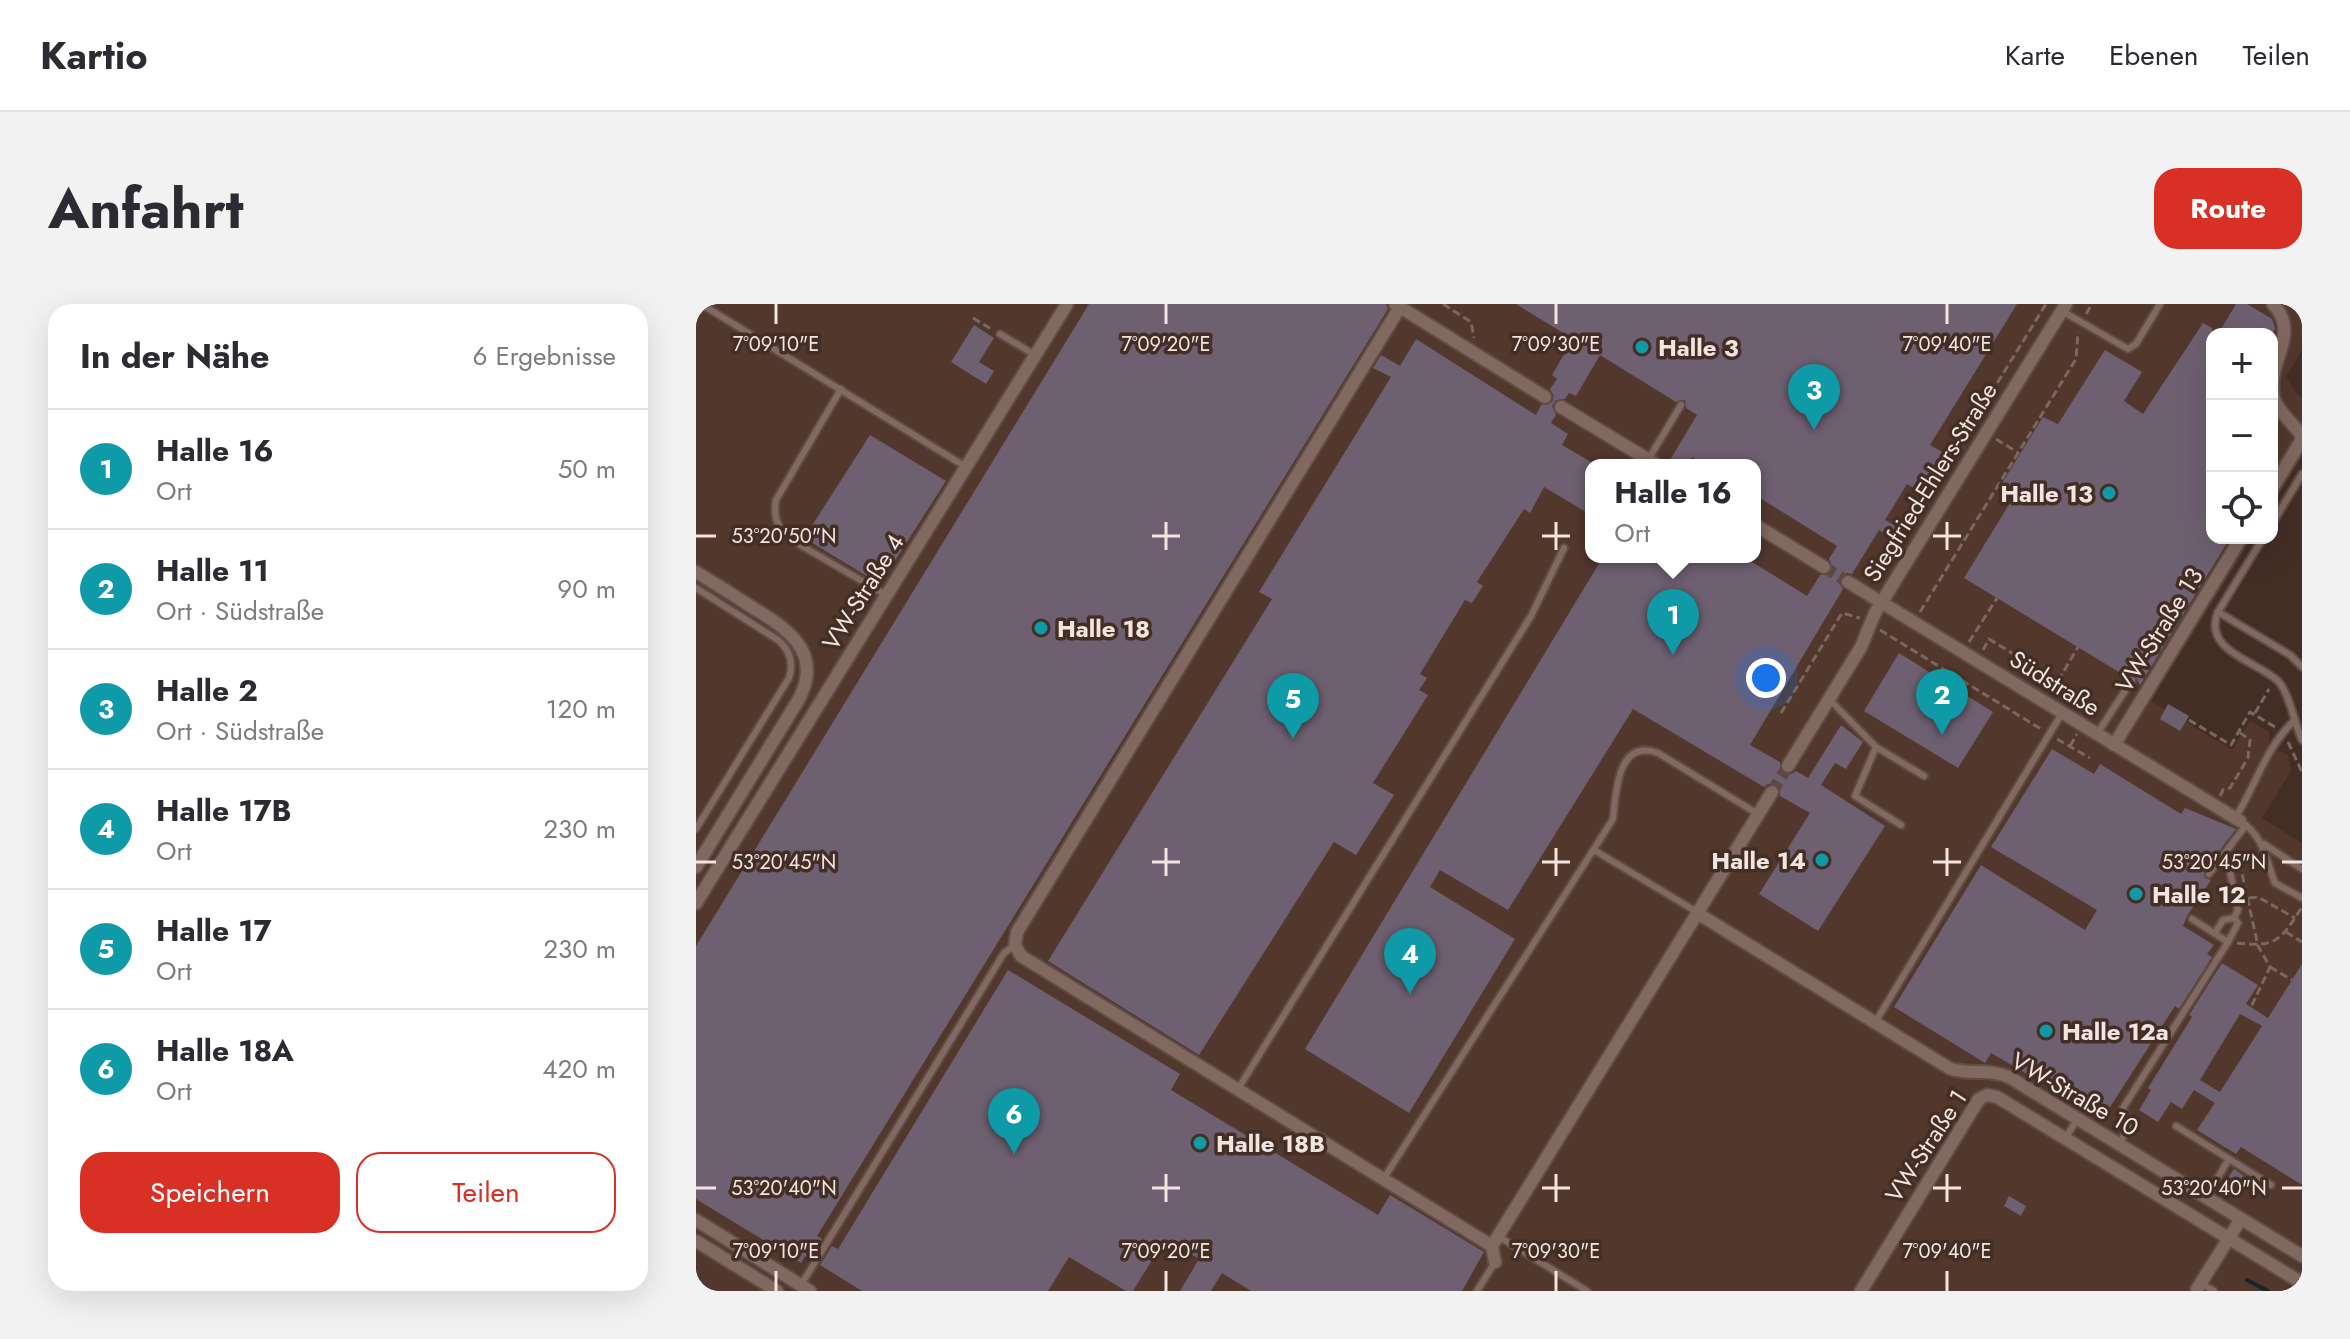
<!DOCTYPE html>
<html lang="de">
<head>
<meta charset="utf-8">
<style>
  :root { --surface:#fff; --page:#f2f2f3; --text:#2b2b33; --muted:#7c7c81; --line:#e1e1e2; --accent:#d93025 }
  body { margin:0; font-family:Jost,sans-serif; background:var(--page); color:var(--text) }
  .controls { position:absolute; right:24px; top:24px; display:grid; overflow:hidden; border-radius:16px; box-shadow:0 8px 32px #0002 }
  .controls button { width:72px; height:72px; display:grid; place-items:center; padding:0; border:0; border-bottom:2px solid var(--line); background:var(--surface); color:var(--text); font:40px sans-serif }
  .you { position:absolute; left:1070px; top:374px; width:28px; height:28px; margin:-20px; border:6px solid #fff; border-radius:50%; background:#1a73e8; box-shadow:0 0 0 12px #1a73e833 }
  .badge { display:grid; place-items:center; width:52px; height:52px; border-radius:50%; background:var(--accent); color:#fff; font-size:26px; font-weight:700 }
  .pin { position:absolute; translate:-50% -66px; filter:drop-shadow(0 2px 4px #0008) }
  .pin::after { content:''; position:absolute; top:42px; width:28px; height:24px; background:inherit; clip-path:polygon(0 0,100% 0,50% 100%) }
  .popup { position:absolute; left:889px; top:155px; width:176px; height:104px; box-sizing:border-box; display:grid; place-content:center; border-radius:16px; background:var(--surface); filter:drop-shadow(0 2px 6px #0005); font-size:26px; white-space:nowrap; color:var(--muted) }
  .popup b { font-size:30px; color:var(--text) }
  .popup::after { content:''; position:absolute; left:50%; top:100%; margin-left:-16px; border:16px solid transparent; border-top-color:var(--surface) }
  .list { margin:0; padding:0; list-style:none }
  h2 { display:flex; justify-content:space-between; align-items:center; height:104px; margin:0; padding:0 32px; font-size:34px }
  h2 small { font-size:26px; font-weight:400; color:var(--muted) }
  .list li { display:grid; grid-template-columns:52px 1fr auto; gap:24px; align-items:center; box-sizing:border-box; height:120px; padding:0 32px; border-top:2px solid var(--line) }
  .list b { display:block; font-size:30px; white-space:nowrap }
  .list p { margin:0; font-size:26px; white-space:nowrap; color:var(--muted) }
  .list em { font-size:26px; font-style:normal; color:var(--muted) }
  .actions { display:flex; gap:16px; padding:24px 32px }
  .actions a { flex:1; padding:18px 0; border:2px solid var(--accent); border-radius:24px; text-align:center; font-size:28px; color:var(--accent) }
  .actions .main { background:var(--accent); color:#fff }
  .icon { flex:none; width:44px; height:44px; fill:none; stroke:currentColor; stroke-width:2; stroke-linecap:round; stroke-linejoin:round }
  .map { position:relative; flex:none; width:1606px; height:987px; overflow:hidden; border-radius:24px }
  header { display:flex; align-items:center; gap:48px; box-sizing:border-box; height:112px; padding:0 40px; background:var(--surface); border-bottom:2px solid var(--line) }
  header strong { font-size:38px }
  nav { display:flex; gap:44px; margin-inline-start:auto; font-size:28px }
  .intro { display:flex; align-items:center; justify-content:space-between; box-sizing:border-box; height:192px; padding:0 48px }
  h1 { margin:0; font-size:56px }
  .button { padding:20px 36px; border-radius:24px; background:var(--accent); color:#fff; font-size:28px; font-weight:700 }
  main { display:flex; gap:48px; padding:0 48px }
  aside { flex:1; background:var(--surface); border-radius:24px; box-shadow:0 8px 32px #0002 }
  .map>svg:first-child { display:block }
  .built { fill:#52372d; fill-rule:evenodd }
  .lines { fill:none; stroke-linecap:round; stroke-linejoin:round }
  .stream { stroke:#152726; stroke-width:4 }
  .building { fill:#6e5f71; fill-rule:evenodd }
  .minor-tunnel { stroke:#5d4942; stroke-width:12; stroke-dasharray:12 6; stroke-linecap:butt }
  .service-casing { stroke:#5e4c45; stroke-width:10 }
  .minor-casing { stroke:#5e4c45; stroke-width:16 }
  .path { stroke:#7a6760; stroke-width:3; stroke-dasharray:8 4; stroke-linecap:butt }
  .service { stroke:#816860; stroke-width:6 }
  .minor { stroke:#816860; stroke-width:12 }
  .ticks { fill:none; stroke:#f3e4df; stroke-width:3 }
  .culture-dot { fill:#0f9aa8; stroke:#432e26; stroke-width:3 }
  .labels { text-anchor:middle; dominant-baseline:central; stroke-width:7; stroke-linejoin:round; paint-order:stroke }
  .poi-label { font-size:24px; font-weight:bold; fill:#f3e4df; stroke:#432e26; text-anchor:start }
  .street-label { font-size:24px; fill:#f3e4df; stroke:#432e26 }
  .ticks-label { font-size:20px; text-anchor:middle; fill:#f3e4df; stroke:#432e26; stroke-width:7; stroke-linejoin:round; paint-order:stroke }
</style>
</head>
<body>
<header>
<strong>Kartio</strong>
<nav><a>Karte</a><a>Ebenen</a><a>Teilen</a></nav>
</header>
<div class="intro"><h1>Anfahrt</h1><a class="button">Route</a></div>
<main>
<aside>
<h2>In der Nähe<small>6 Ergebnisse</small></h2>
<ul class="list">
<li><span class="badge" style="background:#0f9aa8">1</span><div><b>Halle 16</b><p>Ort</p></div><em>50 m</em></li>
<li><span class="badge" style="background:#0f9aa8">2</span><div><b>Halle 11</b><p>Ort · Südstraße</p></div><em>90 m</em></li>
<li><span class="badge" style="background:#0f9aa8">3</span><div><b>Halle 2</b><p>Ort · Südstraße</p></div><em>120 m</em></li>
<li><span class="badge" style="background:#0f9aa8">4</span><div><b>Halle 17B</b><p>Ort</p></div><em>230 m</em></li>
<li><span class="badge" style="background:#0f9aa8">5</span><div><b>Halle 17</b><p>Ort</p></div><em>230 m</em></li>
<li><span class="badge" style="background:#0f9aa8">6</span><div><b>Halle 18A</b><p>Ort</p></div><em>420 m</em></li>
</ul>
<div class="actions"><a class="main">Speichern</a><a>Teilen</a></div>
</aside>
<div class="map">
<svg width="1606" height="987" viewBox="0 0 1606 987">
  <rect width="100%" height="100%" fill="#432e26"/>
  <!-- built -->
  <path class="built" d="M0 0H1606V46L1590 73 1601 90 1606 93V152L1576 201V30H1516V234H1556L1455 397 1469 406 1472 400 1493 412 1490 418 1536 446 1554 417 1573 428V442L1592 451 1595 467 1566 514 1606 539V987H0ZM895 161H1059V253H895Z"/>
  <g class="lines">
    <!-- stream -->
    <path class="stream" d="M1551 976 1572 987"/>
  </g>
  <!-- building -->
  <g class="building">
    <path d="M393 0H690L692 5 121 932 126 935 114 955 109 952 105 959 0 895V642Z"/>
    <path d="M820 0H1321L1234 141 1250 150 1226 189 1211 180 1189 216 1203 224 1196 234 1183 226 1156 270 1151 269 1145 273 1143 279 1147 285 1054 441 1084 458V466L1088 470H1096L1100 467 1112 474 1145 421 1167 438 1150 465 1139 459 1125 481 1189 522 1122 627 1063 590 1114 509 1084 492V484L1080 480H1072L1068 483 937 405 812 606 744 566 734 583 819 635 713 809 609 745 907 253H1048L1111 292 1124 271H1132L1137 264 1133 255 1141 242 1059 191V161H1010L996 153 992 161H971L1001 111 990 104 989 96 980 98 904 51 880 92 873 89 869 95 860 96 856 102 860 111 855 119 872 130 866 141 895 158V211L848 183 834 209 828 205 781 278 787 282 776 299 769 296 724 370 731 374 723 386 732 391 677 479 698 491 660 551 638 538 503 751 352 657 576 295 563 288 695 73 677 64 685 51 704 62 720 35 840 111 845 101 856 98 858 92 854 85 861 75 856 71 877 35Z"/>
    <path d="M1540 0H1551L1576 15 1579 24 1577 30H1522Z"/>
    <path d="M1507 19 1516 24V234H1534L1444 381 1439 371 1431 373 1268 274 1317 194 1303 184 1347 113 1362 120 1409 46 1446 68 1428 97 1447 110Z"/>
    <path d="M278 21 298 34 283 58 298 67 290 80 255 58Z"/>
    <path d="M174 131 250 177 184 280 108 234Z"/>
    <path d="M1203 349 1297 408 1262 464 1168 407Z"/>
    <path d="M1472 400 1493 412 1484 427 1464 415Z"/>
    <path d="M1356 445 1398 470 1404 460 1485 510 1489 504 1540 525 1508 567 1509 574 1515 576 1491 612 1487 622 1518 641 1511 650 1516 653 1483 705 1479 702 1407 814 1295 749 1289 759 1198 703 1285 561 1389 626 1401 606 1295 543Z"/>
    <path d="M1526 659 1562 681 1550 700 1572 714 1606 660V881L1545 843 1540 850 1501 826 1519 799 1498 786 1486 805 1475 798 1462 818 1443 806 1455 786 1452 784 1496 713 1493 711ZM1544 710 1566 722 1524 788 1504 776Z"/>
    <path d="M312 666 484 770 475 786 682 911 694 891 788 948 766 987H555L526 969 515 987H484L503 955 469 935 437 987H430L373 953 352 987H166L124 961 136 942 142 945Z"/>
    <path d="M1538 865 1554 876 1544 891 1528 880Z"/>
    <path d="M1313 892 1330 902 1325 912 1308 902Z"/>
  </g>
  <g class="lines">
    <!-- minor-tunnel -->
    <g class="minor-tunnel">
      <path d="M1128 263 1152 278"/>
      <path d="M1076 488 1092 462"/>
    </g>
    <!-- service casing -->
    <g class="service-casing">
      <g id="service">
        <path d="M5 0 270 163"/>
        <path d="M1366 7 1432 45 1440 40 1464 0"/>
        <path d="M304 30 339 51"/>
        <path d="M145 85 80 196C77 213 81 223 94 235L190 291"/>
        <path d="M952 156 985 101"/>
        <path d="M1576 220 1606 170"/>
        <path d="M1567 234 1522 308C1506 347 1561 357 1582 377 1593 388 1599 421 1606 436"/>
        <path d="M0 284 82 336C94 346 98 358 93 374L0 525"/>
        <path d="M1522 308 1594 351 1606 363"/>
        <path d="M1133 395 1180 443 1228 472"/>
        <path d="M1401 430 1436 376"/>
        <path d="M1180 443 1159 492 1205 521"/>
        <path d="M1539 514C1560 482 1569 444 1598 417"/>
        <path d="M1544 517C1568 532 1570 556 1579 579L1606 594"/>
        <path d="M1568 540 1606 565"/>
        <path d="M898 546 1001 608"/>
        <path d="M1530 549 1542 606 1538 614"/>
        <path d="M1513 570 1550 521"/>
        <path d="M1519 629 1527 616 1538 614 1542 619 1532 638"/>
        <path d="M1180 717 1366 409"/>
        <path d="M542 785 835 312 868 244"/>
        <path d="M1480 822 1575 881"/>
        <path d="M1369 834 1382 815"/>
        <path d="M1423 840 1434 821 1427 804 1532 638 1496 615"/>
        <path d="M688 874 917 515C920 489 921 434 962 449L1062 510"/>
        <path d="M1510 893 1533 855"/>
        <path d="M802 932 891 987"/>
        <path d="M1504 979 1518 987"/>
        <path d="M105 981 308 649 319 641"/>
        <path d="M781 987 799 958"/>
      </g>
    </g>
    <!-- minor casing -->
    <g class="minor-casing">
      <g id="minor">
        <path d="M699 0 849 93"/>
        <path d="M704 3 321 628 319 641 325 652 796 942"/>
        <path d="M865 103 961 161"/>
        <path d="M1576 185 1606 135 1604 129C1596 119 1581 106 1578 94 1569 58 1606 31 1577 0"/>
        <path d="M1059 221 1128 263"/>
        <path d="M0 268C18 279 36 290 54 302 90 324 128 347 103 395L0 563"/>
        <path d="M1152 278 1544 517"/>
        <path d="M1418 441 1545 234"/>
        <path d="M1092 462 1165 343 1179 309 1370 0"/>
        <path d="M0 599 371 0"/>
        <path d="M1001 609 1253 764C1273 772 1293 764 1313 773L1606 952"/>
        <path d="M0 916 114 987"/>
        <path d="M0 937 81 987"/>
        <path d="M799 958 796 942 1076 488"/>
        <path d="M1501 985 1545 915"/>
        <path d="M1165 987 1283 795 1291 791 1301 793 1606 979"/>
      </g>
    </g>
    <!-- path -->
    <g class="path">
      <path d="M747 0 775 18 778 34"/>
      <path d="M1390 10 1396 0"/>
      <path d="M277 14 297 26"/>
      <path d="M1300 135 1321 148"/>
      <path d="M1167 271 1180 270 1187 264 1350 0"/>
      <path d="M1224 308 1380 55 1382 28"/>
      <path d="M1184 326 1345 425"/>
      <path d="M1273 338 1301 294"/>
      <path d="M1287 346 1293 335 1385 391 1378 402"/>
      <path d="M1362 377 1382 343"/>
      <path d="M1085 409 1146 309 1164 314"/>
      <path d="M1559 409 1573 385"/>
      <path d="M1493 416 1535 441 1554 408 1579 423"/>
      <path d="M1361 435 1394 454"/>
      <path d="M1592 438 1606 468"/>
      <path d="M1374 442 1381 430"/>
      <path d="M1524 492 1527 486 1534 484 1552 454 1554 436 1543 428"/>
      <path d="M1541 547 1562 642 1574 663 1555 703"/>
      <path d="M1553 594 1562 593 1599 614"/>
      <path d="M1590 628 1606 638"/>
      <path d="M1541 639C1582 644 1585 635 1606 603"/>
      <path d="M1574 663 1596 676"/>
    </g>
    <!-- service -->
    <use href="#service" class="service"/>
    <!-- minor -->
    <use href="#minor" class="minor"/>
  </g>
  <!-- ticks -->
  <path class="ticks" d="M80 0V20M470 0V20M860 0V20M1251 0V20M470 218V246M860 218V246M1251 218V246M0 232H20M456 232H484M846 232H874M1237 232H1265M470 544V572M860 544V572M1251 544V572M0 558H20M456 558H484M846 558H874M1237 558H1265M1586 558H1606M470 870V898M860 870V898M1251 870V898M0 884H20M456 884H484M846 884H874M1237 884H1265M1586 884H1606M80 967V987M470 967V987M860 967V987M1251 967V987"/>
  <!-- markers -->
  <g class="culture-dot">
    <circle cx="946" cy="43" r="8"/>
    <circle cx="1413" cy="189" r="8"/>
    <circle cx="345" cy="324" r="8"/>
    <circle cx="1126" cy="556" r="8"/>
    <circle cx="1440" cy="590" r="8"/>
    <circle cx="1350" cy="727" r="8"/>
    <circle cx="504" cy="839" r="8"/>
  </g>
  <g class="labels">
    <!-- poi labels -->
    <g class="poi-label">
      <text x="962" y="43">Halle 3</text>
      <text x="1397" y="189" text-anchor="end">Halle 13</text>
      <text x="361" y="324">Halle 18</text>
      <text x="1110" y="556" text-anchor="end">Halle 14</text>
      <text x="1456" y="590">Halle 12</text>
      <text x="1366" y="727">Halle 12a</text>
      <text x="520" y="839">Halle 18B</text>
    </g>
    <!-- street labels -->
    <g class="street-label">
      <text transform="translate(1234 178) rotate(-58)">Siegfried-Ehlers-Straße</text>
      <text transform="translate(167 288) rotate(-58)">VW-Straße 4</text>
      <text transform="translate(1463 326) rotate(-58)">VW-Straße 13</text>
      <text transform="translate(1359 379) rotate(32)">Südstraße</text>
      <text transform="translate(1379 790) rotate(30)">VW-Straße 10</text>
      <text transform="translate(1230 842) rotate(-57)">VW-Straße 1</text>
    </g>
  </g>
  <g class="ticks-label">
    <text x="80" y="47">7°09'10"E</text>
    <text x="470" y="47">7°09'20"E</text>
    <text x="860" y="47">7°09'30"E</text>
    <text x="1251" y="47">7°09'40"E</text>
    <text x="88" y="239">53°20'50"N</text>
    <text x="88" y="565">53°20'45"N</text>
    <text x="1518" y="565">53°20'45"N</text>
    <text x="88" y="891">53°20'40"N</text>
    <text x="1518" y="891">53°20'40"N</text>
    <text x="80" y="954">7°09'10"E</text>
    <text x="470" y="954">7°09'20"E</text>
    <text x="860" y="954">7°09'30"E</text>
    <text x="1251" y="954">7°09'40"E</text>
  </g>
</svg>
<div class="controls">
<button>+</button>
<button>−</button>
<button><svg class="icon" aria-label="locate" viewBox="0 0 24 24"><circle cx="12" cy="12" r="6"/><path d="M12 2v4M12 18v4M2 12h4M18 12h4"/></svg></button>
</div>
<div class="you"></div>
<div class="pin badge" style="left:977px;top:351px;background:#0f9aa8">1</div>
<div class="popup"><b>Halle 16</b>Ort</div>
<div class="pin badge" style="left:1246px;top:431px;background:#0f9aa8">2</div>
<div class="pin badge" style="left:1118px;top:126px;background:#0f9aa8">3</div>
<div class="pin badge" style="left:714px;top:690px;background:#0f9aa8">4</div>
<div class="pin badge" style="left:597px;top:435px;background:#0f9aa8">5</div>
<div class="pin badge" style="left:318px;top:850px;background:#0f9aa8">6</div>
</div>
</main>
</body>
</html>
